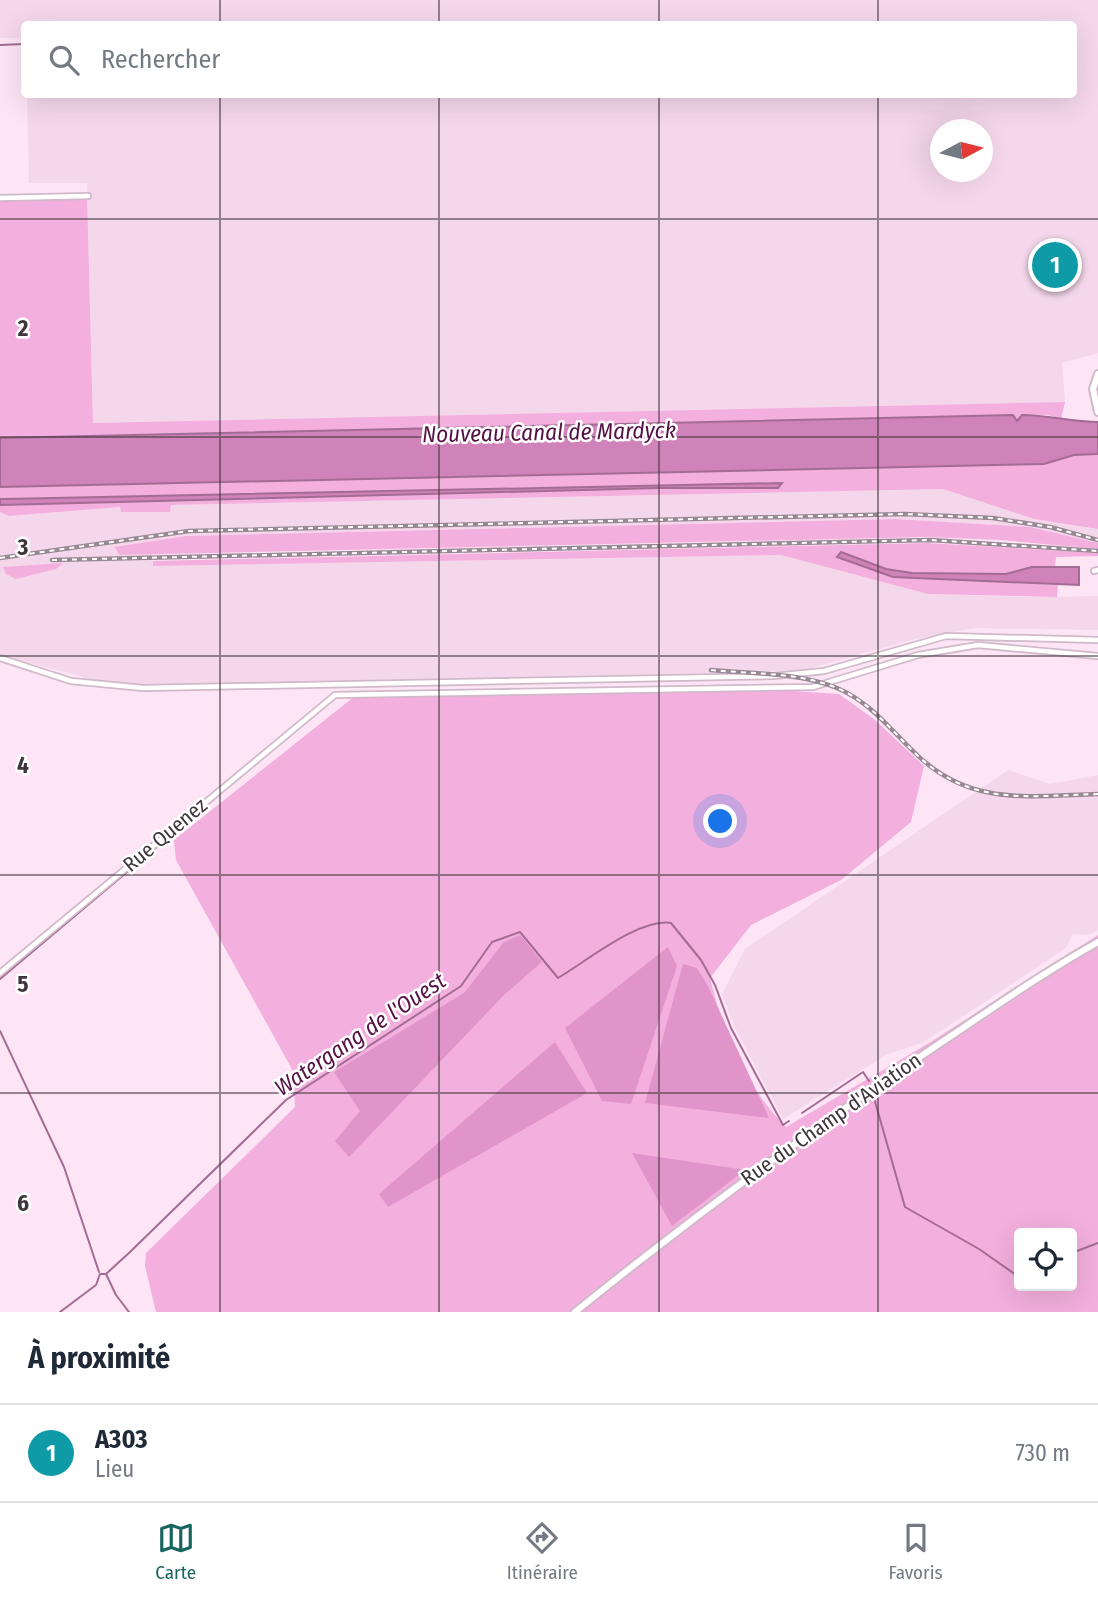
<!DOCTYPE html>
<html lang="fr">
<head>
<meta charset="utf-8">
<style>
  :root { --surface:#fff; --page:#f6f6f7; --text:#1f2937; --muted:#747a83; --line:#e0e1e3; --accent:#186560 }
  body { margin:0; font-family:"Fira Sans Condensed",sans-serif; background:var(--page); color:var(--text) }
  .controls { position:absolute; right:21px; bottom:21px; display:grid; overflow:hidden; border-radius:7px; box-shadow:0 7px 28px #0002 }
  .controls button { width:63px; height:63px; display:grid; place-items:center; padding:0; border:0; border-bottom:2px solid var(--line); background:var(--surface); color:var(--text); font:35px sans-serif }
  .compass { position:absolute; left:930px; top:119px; width:63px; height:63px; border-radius:50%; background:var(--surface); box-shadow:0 7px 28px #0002; rotate:83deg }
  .you { position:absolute; left:721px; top:822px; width:24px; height:24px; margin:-18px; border:5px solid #fff; border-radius:50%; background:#1a73e8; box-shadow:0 0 0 10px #1a73e833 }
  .badge { display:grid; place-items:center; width:46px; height:46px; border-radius:50%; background:var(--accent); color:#fff; font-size:23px; font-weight:700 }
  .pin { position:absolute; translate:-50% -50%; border:4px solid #fff; box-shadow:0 2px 7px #0006 }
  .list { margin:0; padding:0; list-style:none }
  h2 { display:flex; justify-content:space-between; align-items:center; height:91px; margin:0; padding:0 28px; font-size:30px }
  h2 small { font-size:23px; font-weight:400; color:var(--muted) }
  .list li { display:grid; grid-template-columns:46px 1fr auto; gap:21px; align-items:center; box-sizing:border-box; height:98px; padding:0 28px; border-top:2px solid var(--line) }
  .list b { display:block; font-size:26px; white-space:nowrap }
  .list p { margin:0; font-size:23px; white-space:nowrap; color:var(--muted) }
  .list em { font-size:23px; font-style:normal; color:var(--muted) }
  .icon { flex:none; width:38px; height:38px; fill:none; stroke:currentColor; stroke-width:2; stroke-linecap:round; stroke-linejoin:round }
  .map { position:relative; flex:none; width:1098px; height:1312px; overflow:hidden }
  .search { position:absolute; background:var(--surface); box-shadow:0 7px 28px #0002; left:21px; right:21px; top:21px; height:77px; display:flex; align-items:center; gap:18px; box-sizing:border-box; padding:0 24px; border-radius:7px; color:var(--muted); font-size:26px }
  .sheet { height:189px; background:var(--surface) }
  nav { display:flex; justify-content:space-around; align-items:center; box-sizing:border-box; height:98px; border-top:2px solid var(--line); background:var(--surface); font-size:19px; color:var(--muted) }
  nav a { display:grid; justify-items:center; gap:4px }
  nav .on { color:var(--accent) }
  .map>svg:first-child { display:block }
  .built { fill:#f5d7eb; fill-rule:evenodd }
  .green { fill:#f3afde; fill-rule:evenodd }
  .forest { fill:#e194ca }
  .water { fill:#cf83b9; stroke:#a46c94; stroke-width:2 }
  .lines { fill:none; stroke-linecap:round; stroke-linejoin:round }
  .stream { stroke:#a46c94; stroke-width:2 }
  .minor-casing { stroke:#d1b9c9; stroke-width:8 }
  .tertiary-casing { stroke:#d1b9c9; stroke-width:10 }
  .secondary-casing { stroke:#d1b9c9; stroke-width:10 }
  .minor { stroke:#fff; stroke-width:4.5 }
  .tertiary { stroke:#fff; stroke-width:6 }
  .secondary { stroke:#fff; stroke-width:6 }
  .rail-casing { stroke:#988893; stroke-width:4.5 }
  .rail { stroke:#fff; stroke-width:2; stroke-dasharray:5; stroke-linecap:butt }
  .grid { fill:none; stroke:#3f353c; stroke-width:2; stroke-opacity:0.55 }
  .labels { text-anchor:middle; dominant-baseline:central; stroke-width:5; stroke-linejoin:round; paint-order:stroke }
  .street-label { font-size:21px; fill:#3f353c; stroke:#fff }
  .water-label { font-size:23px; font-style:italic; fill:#551146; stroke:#fff }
  .grid-label { font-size:23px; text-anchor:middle; font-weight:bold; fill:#3f353c; stroke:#fff; stroke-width:5; stroke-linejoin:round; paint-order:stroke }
</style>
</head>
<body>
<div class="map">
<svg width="1098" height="1312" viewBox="0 0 1098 1312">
  <rect width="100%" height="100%" fill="#fde5f5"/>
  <!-- built -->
  <g class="built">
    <path d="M0 0H1098V353L1062 363 1065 402 93 423 87 183H29L27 95 1074 94V24H24V38H0ZM940 130H982V172H940Z"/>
    <path d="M943 489 1034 519 1098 529V543L1030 527 895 519 186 536 115 547 121 555 151 554 154 566 781 555 928 594 1027 597 1098 596V630L974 628 915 639 804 670 758 672 153 685 94 680 0 655V512L10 516 120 507 121 512 170 511V505Z"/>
    <path d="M1008 770 1050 784 1098 775V930L1089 935 1073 934 1066 948 924 1042 886 1055 783 1119 734 1026 722 994 745 949Z"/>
  </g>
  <!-- green -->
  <g class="green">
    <path d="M87 193 93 423 1065 402 1061 419 1048 415H1022L1016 421 1013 415 0 438V195Z"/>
    <path d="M1098 454V529L1034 519 943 489 171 505 170 512H121L120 507 9 516 0 512V505L659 488H778L782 484 41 499H0V487L1044 464 1074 455Z"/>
    <path d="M895 519 1030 527 1098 543V549L1001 540 925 537 120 555 114 547 186 536Z"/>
    <path d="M928 543 1098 553V556L1056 557 1055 567 1026 568 1006 574 912 573 886 569 841 552 838 557C891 583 946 580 1004 580 1022 580 1039 585 1058 585L1057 597 928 594 781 555 153 566V561Z"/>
    <path d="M63 563 56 569 16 579 6 574 3 567Z"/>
    <path d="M454 690 558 693 777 690 839 694 875 720 924 766 911 822 841 880 751 925 710 978C724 1034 745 1086 786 1127L929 1043 1098 935V1312H156L145 1266 146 1253 295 1107 293 1071 176 860 174 840 360 692ZM1019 1233H1072V1286H1019Z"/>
  </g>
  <!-- forest -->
  <g class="forest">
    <path d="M520 935 542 962 504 995 349 1157 335 1141 360 1111 334 1072 464 993 504 942Z"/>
    <path d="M668 947 677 966 631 1104 602 1101 565 1028Z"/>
    <path d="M683 964 697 968 708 986 769 1118 645 1103Z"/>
    <path d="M555 1042 587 1093 388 1207 379 1194Z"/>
    <path d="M632 1153 745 1170 672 1226Z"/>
  </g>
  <!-- water -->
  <g class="water">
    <path d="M1013 415 1017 421 1022 415C1048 415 1072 422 1098 422V454L1074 455 1044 464 0 487V438Z"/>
    <path d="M782 483 778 488H659L0 505V499H5Z"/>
    <path d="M841 552 886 569 912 573 1006 574 1032 567H1079V585L893 577 837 557Z"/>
  </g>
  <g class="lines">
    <!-- stream -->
    <g class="stream">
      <path d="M0 45 24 44"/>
      <path d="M0 979 221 793"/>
      <path d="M0 1031 64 1167 99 1272"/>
      <path d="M874 1098 905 1207 979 1249 1019 1277"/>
      <path d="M802 1113 863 1072 869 1081"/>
      <path d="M1072 1253 1098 1243"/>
      <path d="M106 1274 116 1295 129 1312"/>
      <path d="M60 1312 96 1285 100 1274H106L130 1252 286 1100 461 986 492 942 520 932 558 978C587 961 639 918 671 923L701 960 715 985 731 1028 783 1125 789 1121"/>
    </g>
    <!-- minor casing -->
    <g class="minor-casing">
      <g id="minor">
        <path d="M0 198 88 196"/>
        <path d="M1094 571 1098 570"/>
        <path d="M0 658 71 681 143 688 774 676 824 671 946 636 1098 640"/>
        <path d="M0 973 335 695 813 687 918 655 978 645 1098 656"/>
      </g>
    </g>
    <!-- tertiary casing -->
    <g class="tertiary-casing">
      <path id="tertiary" d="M575 1312C694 1216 814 1127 942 1042 993 1008 1044 972 1098 942"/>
    </g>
    <!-- secondary casing -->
    <g class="secondary-casing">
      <path id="secondary" d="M1098 374 1093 389 1098 412"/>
    </g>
    <!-- minor -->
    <use href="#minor" class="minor"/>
    <!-- tertiary -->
    <use href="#tertiary" class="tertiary"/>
    <!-- secondary -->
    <use href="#secondary" class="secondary"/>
    <!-- rail casing -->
    <g class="rail-casing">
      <g id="rail">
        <path d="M0 558 189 531 905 514 993 518 1050 527 1098 540"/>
        <path d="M52 560 931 540 1098 551"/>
        <path d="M711 670C751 674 799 672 837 688 870 702 889 728 914 752 969 807 1027 796 1098 794"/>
      </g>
    </g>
    <!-- rail -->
    <use href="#rail" class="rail"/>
  </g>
  <!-- grid -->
  <path class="grid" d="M220 0V24M439 0V24M659 0V24M878 0V24M220 94V1312M439 94V1312M659 94V1312M878 94V1312M0 219H1098M0 437H1098M0 656H1098M0 875H1098M0 1093H1098"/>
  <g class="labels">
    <!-- street labels -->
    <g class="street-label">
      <text transform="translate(165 835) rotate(-40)">Rue Quenez</text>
      <text transform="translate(831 1119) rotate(-35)">Rue du Champ d'Aviation</text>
    </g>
    <!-- water labels -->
    <g class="water-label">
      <text transform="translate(549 432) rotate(-1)">Nouveau Canal de Mardyck</text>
      <text transform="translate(360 1034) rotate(-34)">Watergang de l'Ouest</text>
    </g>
  </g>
  <g class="grid-label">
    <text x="23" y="336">2</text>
    <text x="23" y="555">3</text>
    <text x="23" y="773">4</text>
    <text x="23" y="992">5</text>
    <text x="23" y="1211">6</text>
  </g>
</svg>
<div class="controls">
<button><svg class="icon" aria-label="locate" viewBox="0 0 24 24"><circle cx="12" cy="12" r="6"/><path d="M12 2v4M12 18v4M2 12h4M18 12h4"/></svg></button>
</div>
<svg class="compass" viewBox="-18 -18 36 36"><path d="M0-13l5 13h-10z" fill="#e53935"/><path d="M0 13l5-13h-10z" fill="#747a83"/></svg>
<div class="you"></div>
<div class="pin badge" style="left:1055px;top:265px;background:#0f9aa8">1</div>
<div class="search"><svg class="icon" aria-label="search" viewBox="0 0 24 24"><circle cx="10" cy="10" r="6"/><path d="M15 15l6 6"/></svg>Rechercher</div>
</div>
<section class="sheet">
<h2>À proximité<small></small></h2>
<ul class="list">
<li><span class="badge" style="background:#0f9aa8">1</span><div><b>A303</b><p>Lieu</p></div><em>730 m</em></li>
</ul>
</section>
<nav>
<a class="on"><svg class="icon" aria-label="map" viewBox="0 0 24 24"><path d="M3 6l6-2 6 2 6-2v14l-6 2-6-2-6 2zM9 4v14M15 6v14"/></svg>Carte</a>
<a><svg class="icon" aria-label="directions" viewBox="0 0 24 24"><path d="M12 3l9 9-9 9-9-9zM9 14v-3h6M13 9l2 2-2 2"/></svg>Itinéraire</a>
<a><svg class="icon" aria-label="saved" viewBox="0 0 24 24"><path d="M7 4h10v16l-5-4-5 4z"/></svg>Favoris</a>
</nav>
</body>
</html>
